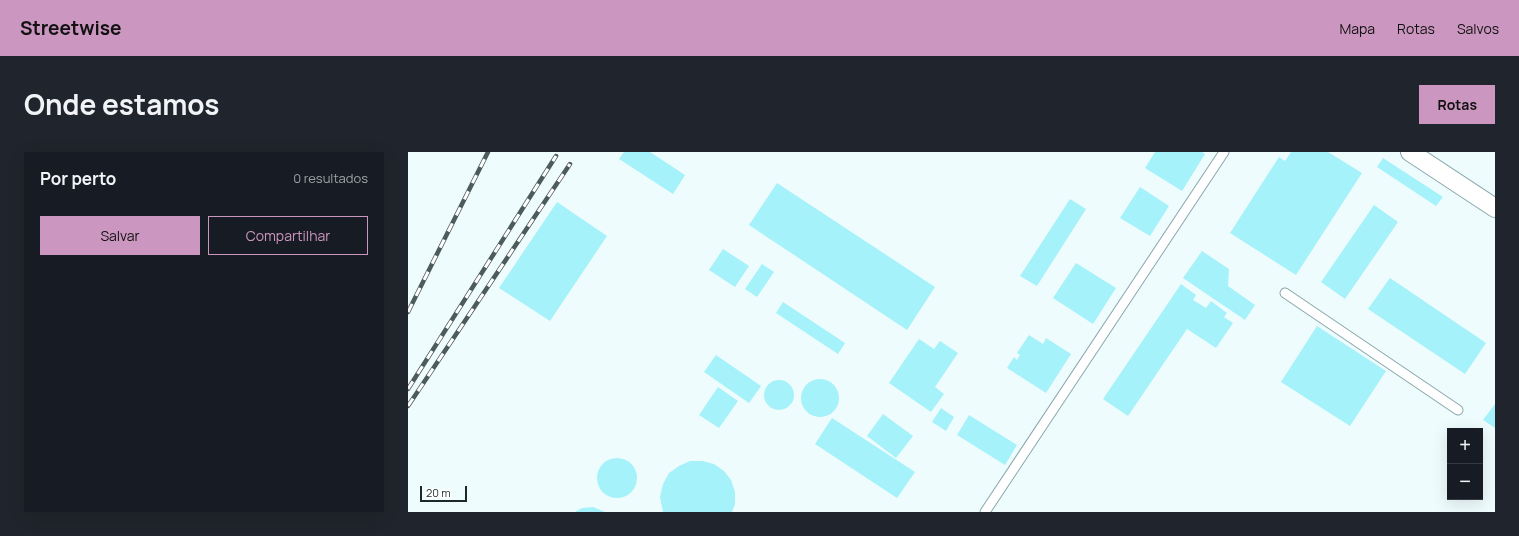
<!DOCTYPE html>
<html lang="pt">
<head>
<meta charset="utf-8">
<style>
  :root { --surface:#171b24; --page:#20242c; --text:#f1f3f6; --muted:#9ea1a6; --line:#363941; --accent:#cb96c0 }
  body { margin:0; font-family:Manrope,sans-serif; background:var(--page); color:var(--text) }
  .controls { position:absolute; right:12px; bottom:12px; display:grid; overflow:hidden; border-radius:0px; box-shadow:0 4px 16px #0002 }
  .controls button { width:36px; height:36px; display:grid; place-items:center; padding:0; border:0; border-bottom:1px solid var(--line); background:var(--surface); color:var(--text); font:20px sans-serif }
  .scale { position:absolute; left:12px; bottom:10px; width:47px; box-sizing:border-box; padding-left:4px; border:2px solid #1c282a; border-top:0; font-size:11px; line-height:14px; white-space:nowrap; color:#1c282a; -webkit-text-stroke:3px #fff; paint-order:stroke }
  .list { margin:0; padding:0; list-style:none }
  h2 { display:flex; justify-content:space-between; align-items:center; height:52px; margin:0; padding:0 16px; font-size:17px }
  h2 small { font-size:13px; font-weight:400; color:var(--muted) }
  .actions { display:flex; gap:8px; padding:12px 16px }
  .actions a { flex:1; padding:9px 0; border:1px solid var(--accent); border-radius:0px; text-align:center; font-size:14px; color:var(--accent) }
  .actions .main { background:var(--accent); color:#111 }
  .map { position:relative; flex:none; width:1087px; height:360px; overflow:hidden; border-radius:0px }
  header { display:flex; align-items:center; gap:24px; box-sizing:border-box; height:56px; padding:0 20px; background:var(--accent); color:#111 }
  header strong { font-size:19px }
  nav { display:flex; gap:22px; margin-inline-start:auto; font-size:14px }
  .intro { display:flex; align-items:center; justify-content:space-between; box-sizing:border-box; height:96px; padding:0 24px }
  h1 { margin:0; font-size:28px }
  .button { padding:10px 18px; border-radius:0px; background:var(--accent); color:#111; font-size:14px; font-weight:700 }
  main { display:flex; gap:24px; padding:0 24px }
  aside { flex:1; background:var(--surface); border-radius:0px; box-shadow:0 4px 16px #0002 }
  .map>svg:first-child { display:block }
  .building { fill:#a5f2fa }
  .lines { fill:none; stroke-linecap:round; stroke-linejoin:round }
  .lane-casing { stroke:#88a8ab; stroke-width:11 }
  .street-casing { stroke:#88a8ab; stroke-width:20 }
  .lane { stroke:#fff; stroke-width:9 }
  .street { stroke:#fff; stroke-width:18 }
  .rail-casing { stroke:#4e5b5c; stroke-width:4.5 }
  .rail { stroke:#fff; stroke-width:3; stroke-dasharray:9; stroke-linecap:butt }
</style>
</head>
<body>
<header>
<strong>Streetwise</strong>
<nav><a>Mapa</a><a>Rotas</a><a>Salvos</a></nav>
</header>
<div class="intro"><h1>Onde estamos</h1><a class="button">Rotas</a></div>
<main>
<aside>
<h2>Por perto<small>0 resultados</small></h2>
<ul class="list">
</ul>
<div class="actions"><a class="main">Salvar</a><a>Compartilhar</a></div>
</aside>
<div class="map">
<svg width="1087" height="360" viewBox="0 0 1087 360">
  <rect width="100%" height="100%" fill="#effcfd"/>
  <!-- building -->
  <g class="building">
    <path d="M216 0H242L277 23 265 42 211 7Z"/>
    <path d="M747 0H794L797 2 774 39 737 16Z"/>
    <path d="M883 0H920L954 21 888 123 822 81 871 5 877 9Z"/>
    <path d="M975 6 1035 45 1028 54 969 15Z"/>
    <path d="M369 31 527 135 499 178 341 73Z"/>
    <path d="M732 35 761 54 742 84 712 66Z"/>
    <path d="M662 47 678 57 629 134 612 124Z"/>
    <path d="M149 50 199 84 142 169 91 136Z"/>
    <path d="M966 53 990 70 937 147 913 130Z"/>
    <path d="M315 97 341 114 327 135 301 118Z"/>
    <path d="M794 99 821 117 820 134 847 153 837 168 775 126Z"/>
    <path d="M668 111 708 136 685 172 645 146Z"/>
    <path d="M354 112 366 120 349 145 337 137Z"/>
    <path d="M982 126 1078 191 1057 222 960 157Z"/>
    <path d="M773 132 788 143 785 148 798 156 803 149 819 161 816 165 825 171 808 196 779 177 720 264 695 247Z"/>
    <path d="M375 150 437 191 430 202 368 161Z"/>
    <path d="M909 174 978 219 942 274 873 230Z"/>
    <path d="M621 183 635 192 638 186 663 202 638 241 599 216 606 205 609 208 612 203 609 201Z"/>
    <path d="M511 187 526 197 532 189 550 201 527 235 536 242 523 260 481 231Z"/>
    <path d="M308 203 353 234 341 251 296 220Z"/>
    <circle cx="412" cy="246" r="19"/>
    <circle cx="371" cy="243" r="15"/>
    <path d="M310 235 330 249 311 276 291 263Z"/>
    <path d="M1087 252V276L1075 268Z"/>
    <path d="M533 256 546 265 538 279 524 270Z"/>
    <path d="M475 262 505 284 488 306 459 284Z"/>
    <path d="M561 263 609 293 597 313 549 283Z"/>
    <path d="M424 266 507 320 489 346 407 292Z"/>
    <circle cx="209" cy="326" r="20"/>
    <path d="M282 309H294L306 312 316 319 323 328 327 340V352L324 360H255L252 345 255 332 261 321 271 314Z"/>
    <path d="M185 355 197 360H167L174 356Z"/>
  </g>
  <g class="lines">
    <!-- lane casing -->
    <g class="lane-casing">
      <g id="lane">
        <path d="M877 141 1050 258"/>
        <path d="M577 360 816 0"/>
      </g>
    </g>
    <!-- street casing -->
    <g class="street-casing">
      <path id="street" d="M1002 0 1087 56"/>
    </g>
    <!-- lane -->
    <use href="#lane" class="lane"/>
    <!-- street -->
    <use href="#street" class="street"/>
    <!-- rail casing -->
    <g class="rail-casing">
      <g id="rail">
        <path d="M0 160 80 0"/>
        <path d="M0 237 148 4"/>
        <path d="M0 254 162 12"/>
      </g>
    </g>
    <!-- rail -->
    <use href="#rail" class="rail"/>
  </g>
</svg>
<div class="controls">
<button>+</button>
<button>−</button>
</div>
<div class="scale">20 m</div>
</div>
</main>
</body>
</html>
